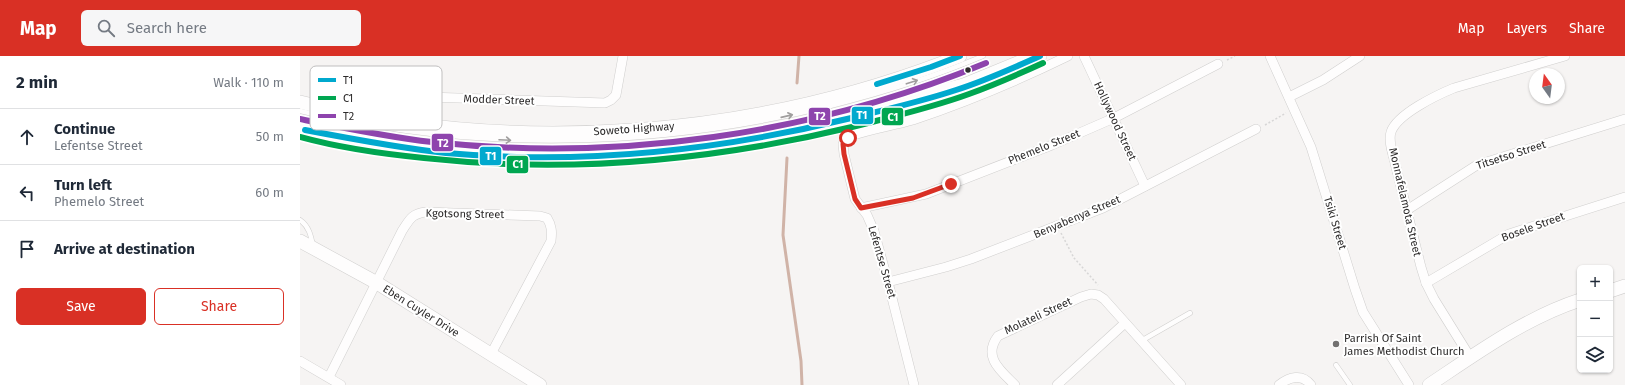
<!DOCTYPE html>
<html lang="en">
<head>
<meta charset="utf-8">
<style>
  :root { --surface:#fff; --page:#f6f6f7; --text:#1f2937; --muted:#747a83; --line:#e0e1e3; --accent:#d93025 }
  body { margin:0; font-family:"Fira Sans",sans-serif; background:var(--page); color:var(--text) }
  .controls { position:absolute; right:12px; bottom:12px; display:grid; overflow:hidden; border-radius:6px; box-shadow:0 1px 3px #0004 }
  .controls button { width:36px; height:36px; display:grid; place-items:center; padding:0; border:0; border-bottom:1px solid var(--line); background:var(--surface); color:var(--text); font:20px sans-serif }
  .compass { position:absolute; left:1229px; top:12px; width:36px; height:36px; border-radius:50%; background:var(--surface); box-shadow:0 1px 3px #0004; rotate:346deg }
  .stop { position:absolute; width:12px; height:12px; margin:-9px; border:3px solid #d93025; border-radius:50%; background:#fff }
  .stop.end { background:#d93025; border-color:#fff; box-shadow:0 1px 4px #0008 }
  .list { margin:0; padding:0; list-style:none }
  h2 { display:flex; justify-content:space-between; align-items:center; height:52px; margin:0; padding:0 16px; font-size:17px }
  h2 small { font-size:13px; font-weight:400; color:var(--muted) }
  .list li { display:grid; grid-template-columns:26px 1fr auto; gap:12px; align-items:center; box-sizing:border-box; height:56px; padding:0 16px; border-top:1px solid var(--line) }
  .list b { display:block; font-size:15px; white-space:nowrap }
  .list p { margin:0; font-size:13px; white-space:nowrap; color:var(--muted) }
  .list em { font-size:13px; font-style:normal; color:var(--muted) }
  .actions { display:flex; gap:8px; padding:12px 16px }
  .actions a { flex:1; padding:9px 0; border:1px solid var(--accent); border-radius:6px; text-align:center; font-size:14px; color:var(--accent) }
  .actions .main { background:var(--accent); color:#fff }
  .icon { flex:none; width:22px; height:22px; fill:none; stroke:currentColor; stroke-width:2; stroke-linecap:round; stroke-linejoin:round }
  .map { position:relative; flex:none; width:1325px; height:329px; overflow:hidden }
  header { display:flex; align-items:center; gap:24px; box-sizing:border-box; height:56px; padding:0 20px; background:var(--accent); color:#fff }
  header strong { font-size:19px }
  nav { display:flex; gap:22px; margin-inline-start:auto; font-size:14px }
  .search { width:280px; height:36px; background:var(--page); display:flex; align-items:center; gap:10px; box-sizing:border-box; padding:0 14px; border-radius:6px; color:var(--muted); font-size:15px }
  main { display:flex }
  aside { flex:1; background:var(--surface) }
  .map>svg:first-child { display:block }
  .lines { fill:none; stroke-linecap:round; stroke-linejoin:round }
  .stream { stroke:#d0b3a7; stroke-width:3 }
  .lane-casing { stroke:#d0cfce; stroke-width:5.5 }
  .street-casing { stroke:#d0cfce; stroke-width:10 }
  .secondary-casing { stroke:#d0cfce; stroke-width:14 }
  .path { stroke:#d7d6d6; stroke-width:1.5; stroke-dasharray:2 2; stroke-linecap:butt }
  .lane { stroke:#fefdfd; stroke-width:4.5 }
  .street { stroke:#fefdfd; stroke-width:9 }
  .secondary { stroke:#fefdfd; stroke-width:13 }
  .bus-1-casing { stroke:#fff; stroke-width:9 }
  .bus-2-casing { stroke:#fff; stroke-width:9 }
  .bus-3-casing { stroke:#fff; stroke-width:9 }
  .bus-1 { stroke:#00a9ce; stroke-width:6 }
  .bus-2 { stroke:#00a651; stroke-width:6 }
  .bus-3 { stroke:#8e44ad; stroke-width:6 }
  .oneway { stroke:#a09e9e }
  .route { stroke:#d93025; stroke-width:5 }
  .bus-dot { fill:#2d2b2b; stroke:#fff; stroke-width:1.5 }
  .poi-dot { fill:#737171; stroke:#fff; stroke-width:1.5 }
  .labels { text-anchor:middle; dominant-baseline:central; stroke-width:4; stroke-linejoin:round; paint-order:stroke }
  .street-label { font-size:11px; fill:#2d2b2b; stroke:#fff }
  .poi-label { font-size:11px; fill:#2d2b2b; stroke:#fff; text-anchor:start }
  .key { fill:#fff; stroke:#c0bfbf; stroke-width:1 }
  .key-label { font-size:11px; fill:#2d2b2b }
  .line-badge { stroke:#fff; stroke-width:1.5 }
  .badge-label { font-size:11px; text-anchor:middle; font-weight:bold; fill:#fff }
</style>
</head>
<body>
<header>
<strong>Map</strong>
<div class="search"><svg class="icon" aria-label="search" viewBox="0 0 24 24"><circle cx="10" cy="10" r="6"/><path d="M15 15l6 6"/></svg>Search here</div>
<nav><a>Map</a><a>Layers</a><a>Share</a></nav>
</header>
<main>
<aside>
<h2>2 min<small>Walk · 110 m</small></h2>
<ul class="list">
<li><svg class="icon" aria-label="ahead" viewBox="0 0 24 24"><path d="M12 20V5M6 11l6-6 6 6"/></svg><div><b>Continue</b><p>Lefentse Street</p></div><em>50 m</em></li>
<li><svg class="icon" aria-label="left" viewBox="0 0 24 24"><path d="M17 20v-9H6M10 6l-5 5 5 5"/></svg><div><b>Turn left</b><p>Phemelo Street</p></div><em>60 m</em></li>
<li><svg class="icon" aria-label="arrive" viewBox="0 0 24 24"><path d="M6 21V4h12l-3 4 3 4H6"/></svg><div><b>Arrive at destination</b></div></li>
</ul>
<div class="actions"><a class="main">Save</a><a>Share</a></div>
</aside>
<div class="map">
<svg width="1325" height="329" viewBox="0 0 1325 329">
  <rect width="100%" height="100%" fill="#f6f4f3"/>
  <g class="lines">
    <!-- stream -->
    <g class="stream">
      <path d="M497 27 499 0"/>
      <path d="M487 102 483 179 501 305 502 329"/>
    </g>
    <!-- lane casing -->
    <g class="lane-casing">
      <g id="lane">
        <path d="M0 55C174 97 357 93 530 50 582 37 634 21 683 0"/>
        <path d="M0 65C31 72 61 79 92 83 182 96 272 97 361 90"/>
        <path d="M479 72 507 66 662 25 723 0"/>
        <path d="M0 164C9 170 11 180 13 190"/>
        <path d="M841 285 890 257"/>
        <path d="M1036 309 1050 329"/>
      </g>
    </g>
    <!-- street casing -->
    <g class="street-casing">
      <g id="street">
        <path d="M784 0 845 130"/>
        <path d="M970 0 1011 91 1055 233 1063 256 1109 329"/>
        <path d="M39 38 305 47 311 44 316 39 323 0"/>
        <path d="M989 41 1023 24 1060 0"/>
        <path d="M561 152 626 138 752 89 814 62 918 8"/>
        <path d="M1107 154 1177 109 1325 63"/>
        <path d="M588 226 646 211 671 203 803 152 956 73"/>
        <path d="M1126 227 1209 178 1325 141"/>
        <path d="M1170 301 1134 243 1126 227 1121 211 1095 107C1093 98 1088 85 1091 76 1097 58 1137 39 1154 32L1265 0"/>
        <path d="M0 305 41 329"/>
        <path d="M29 321 102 175C110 163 111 158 126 156L240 160 247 162C252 170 252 176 251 185L191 298"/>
        <path d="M614 329 588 226 574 175 567 159 555 143 544 98 543 88 551 80C571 73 592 70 613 64 666 46 717 25 768 0"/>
        <path d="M715 329C701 315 682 301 698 280L781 241 791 238 798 239 804 243 881 329"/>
        <path d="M757 329 825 267"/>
        <path d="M979 329C989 321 1002 317 1011 329"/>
      </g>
    </g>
    <!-- secondary casing -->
    <g class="secondary-casing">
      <g id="secondary">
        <path d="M0 46C215 100 454 82 660 0"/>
        <path d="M0 73C34 83 70 87 105 92 261 114 419 98 571 58 595 51 620 45 644 38 677 28 708 14 740 0"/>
        <path d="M0 185 77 227 240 329"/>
        <path d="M1310 235 1325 230"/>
        <path d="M1129 329C1177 297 1225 262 1280 244"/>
      </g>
    </g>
    <!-- path -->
    <g class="path">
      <path d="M927 4 935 0"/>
      <path d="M965 69 986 57"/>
      <path d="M761 177 774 202 798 229"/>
    </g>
    <!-- lane -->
    <use href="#lane" class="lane"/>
    <!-- street -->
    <use href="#street" class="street"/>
    <!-- secondary -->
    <use href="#secondary" class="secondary"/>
    <!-- bus-1 casing -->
    <g class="bus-1-casing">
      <g id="bus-1">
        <path d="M577 28 631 11 660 0"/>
        <path d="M5 74C52 83 99 92 146 97 281 109 416 95 547 63 584 54 620 46 656 34 685 25 713 12 740 0"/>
      </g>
    </g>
    <!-- bus-2 casing -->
    <g class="bus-2-casing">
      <path id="bus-2" d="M0 81C40 92 82 98 124 102 268 118 411 105 552 71 591 61 631 52 669 38 694 29 719 18 743 7"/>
    </g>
    <!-- bus-3 casing -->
    <g class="bus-3-casing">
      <path id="bus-3" d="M0 63C44 72 87 81 132 86 318 106 512 79 686 7"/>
    </g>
    <!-- bus-1 -->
    <use href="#bus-1" class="bus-1"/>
    <!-- bus-2 -->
    <use href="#bus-2" class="bus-2"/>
    <!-- bus-3 -->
    <use href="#bus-3" class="bus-3"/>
  </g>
  <!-- one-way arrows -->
  <defs><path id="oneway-shaft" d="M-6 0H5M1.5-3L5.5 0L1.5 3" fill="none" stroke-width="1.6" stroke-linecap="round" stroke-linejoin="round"/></defs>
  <g class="oneway">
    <use href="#oneway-shaft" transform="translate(612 26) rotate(-18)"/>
    <use href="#oneway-shaft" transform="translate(487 60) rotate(-13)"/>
    <use href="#oneway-shaft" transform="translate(205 84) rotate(3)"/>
  </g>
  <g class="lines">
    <!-- route -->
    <path class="route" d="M548 82 543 88 544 98 555 143 561 152 613 142 651 128"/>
  </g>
  <!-- markers -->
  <circle class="bus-dot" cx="668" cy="14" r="3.5"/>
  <circle class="poi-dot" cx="1036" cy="288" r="4"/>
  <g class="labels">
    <!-- street labels -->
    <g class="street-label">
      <text transform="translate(199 44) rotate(2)">Modder Street</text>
      <text transform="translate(815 65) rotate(65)">Hollywood Street</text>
      <text transform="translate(334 73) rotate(-4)">Soweto Highway</text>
      <text transform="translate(744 91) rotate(-22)">Phemelo Street</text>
      <text transform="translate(1211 99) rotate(-18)">Titsetso Street</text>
      <text transform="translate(1105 146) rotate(77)">Monnafelamota Street</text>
      <text transform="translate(165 158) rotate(1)">Kgotsong Street</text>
      <text transform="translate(777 161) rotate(-23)">Benyabenya Street</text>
      <text transform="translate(1035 167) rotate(73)">Tsiki Street</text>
      <text transform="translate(1233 171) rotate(-20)">Bosele Street</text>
      <text transform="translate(582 206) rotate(74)">Lefentse Street</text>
      <text transform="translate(121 255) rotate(32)">Eben Cuyler Drive</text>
      <text transform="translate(738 260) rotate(-25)">Molateli Street</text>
    </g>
    <!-- poi labels -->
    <g class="poi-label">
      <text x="1044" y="282">Parrish Of Saint<tspan x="1044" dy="13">James Methodist Church</tspan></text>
    </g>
  </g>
  <!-- legend -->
  <rect x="10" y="10" width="132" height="64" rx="6" class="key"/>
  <rect x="18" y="22" width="18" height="4" fill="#00a9ce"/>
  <rect x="18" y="40" width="18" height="4" fill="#00a651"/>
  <rect x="18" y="58" width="18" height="4" fill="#8e44ad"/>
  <g class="key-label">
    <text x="43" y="28">T1</text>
    <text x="43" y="46">C1</text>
    <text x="43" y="64">T2</text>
  </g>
  <g class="line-badge">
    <rect x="551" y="50" width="23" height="19" rx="4" fill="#00a9ce"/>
    <rect x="508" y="51" width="23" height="19" rx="4" fill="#8e44ad"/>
    <rect x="581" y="51" width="23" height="19" rx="4" fill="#00a651"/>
    <rect x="131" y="77" width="23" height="19" rx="4" fill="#8e44ad"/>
    <rect x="179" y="90" width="23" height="20" rx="4" fill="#00a9ce"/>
    <rect x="206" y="99" width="23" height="19" rx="4" fill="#00a651"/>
  </g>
  <g class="badge-label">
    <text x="562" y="63">T1</text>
    <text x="520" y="64">T2</text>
    <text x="593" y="65">C1</text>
    <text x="143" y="91">T2</text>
    <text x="191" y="104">T1</text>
    <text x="218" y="112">C1</text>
  </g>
</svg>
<div class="controls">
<button>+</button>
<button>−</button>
<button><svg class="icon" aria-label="layers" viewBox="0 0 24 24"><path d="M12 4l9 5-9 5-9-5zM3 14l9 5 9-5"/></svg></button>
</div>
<svg class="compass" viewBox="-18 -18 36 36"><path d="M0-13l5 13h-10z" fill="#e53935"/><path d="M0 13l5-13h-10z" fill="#747a83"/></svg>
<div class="stop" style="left:548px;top:82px"></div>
<div class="stop end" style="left:651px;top:128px"></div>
</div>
</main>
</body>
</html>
